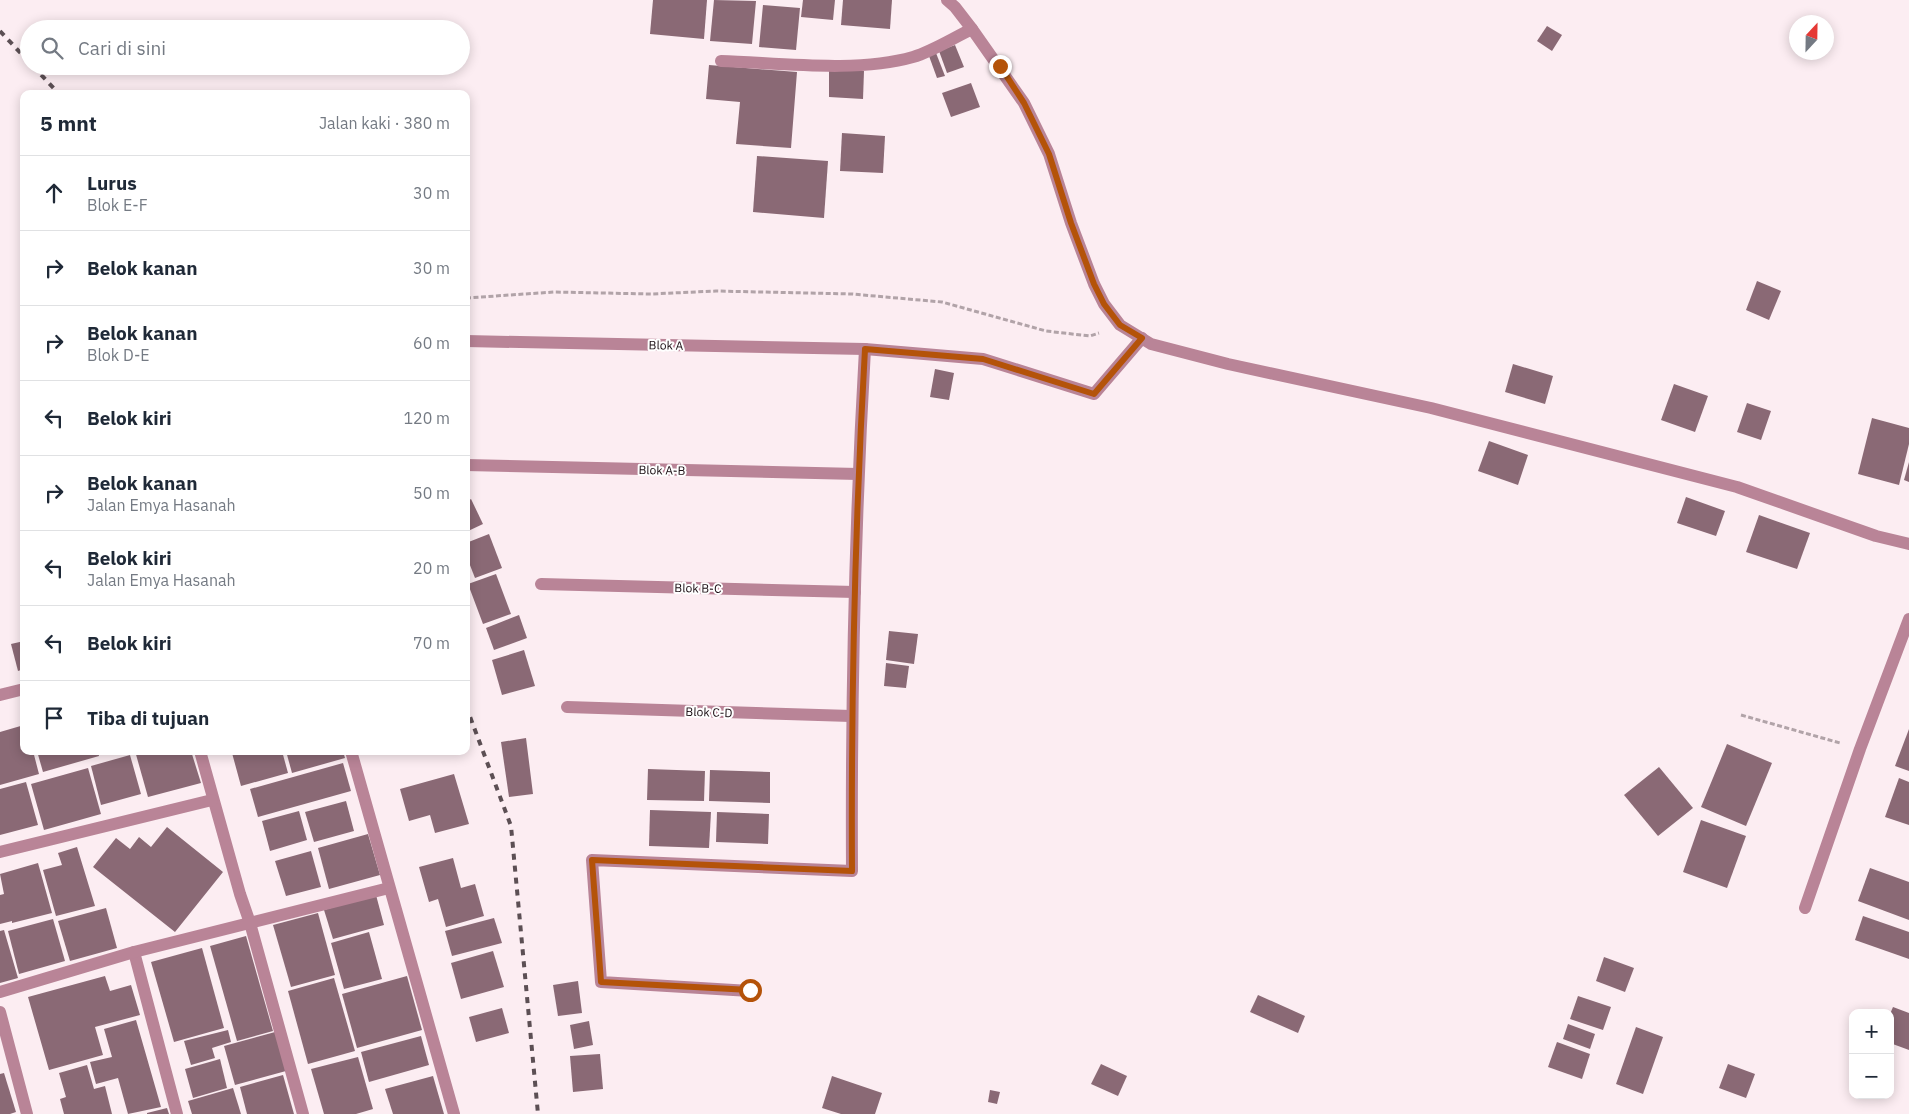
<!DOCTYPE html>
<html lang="id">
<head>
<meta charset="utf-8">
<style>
  :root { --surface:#fff; --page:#f6f6f7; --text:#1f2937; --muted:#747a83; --line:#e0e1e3 }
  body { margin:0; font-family:"IBM Plex Sans",sans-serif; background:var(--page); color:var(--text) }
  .controls { position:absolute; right:15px; bottom:15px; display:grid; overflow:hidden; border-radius:10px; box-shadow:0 2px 12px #0003 }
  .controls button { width:45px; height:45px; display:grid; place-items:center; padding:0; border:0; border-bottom:1px solid var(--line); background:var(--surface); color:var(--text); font:25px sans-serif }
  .compass { position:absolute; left:1789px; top:15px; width:45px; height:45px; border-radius:50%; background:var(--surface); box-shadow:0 2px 12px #0003; rotate:22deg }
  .stop { position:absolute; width:15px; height:15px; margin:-11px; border:4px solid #b45309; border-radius:50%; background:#fff }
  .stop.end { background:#b45309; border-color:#fff; box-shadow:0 1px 5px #0008 }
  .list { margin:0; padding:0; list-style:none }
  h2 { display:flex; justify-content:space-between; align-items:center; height:65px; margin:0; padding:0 20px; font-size:21px }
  h2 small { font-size:16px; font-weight:400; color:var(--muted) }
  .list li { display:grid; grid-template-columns:32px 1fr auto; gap:15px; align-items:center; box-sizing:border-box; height:75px; padding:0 20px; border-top:1px solid var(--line) }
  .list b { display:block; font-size:19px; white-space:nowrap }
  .list p { margin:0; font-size:16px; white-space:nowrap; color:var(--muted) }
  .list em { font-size:16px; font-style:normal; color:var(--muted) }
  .icon { flex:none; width:28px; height:28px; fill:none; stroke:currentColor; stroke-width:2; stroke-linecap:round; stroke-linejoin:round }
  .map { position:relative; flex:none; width:1909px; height:1114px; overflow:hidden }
  .search { position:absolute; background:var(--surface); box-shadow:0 2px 12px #0003; left:20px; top:20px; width:450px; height:55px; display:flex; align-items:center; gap:12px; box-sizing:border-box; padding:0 18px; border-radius:28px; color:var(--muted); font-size:19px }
  .panel { position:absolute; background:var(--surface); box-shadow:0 2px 12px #0003; left:20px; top:90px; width:450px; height:665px; border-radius:10px }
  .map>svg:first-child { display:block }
  .building { fill:#8a6975 }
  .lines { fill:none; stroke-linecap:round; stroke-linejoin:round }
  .path { stroke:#b1a3a8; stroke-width:3; stroke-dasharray:5 2.5; stroke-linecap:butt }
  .street { stroke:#b98497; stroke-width:12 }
  .rail { stroke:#5c4f54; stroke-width:4; stroke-dasharray:6 6; stroke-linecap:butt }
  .route { stroke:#b45309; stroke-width:6 }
  .labels { text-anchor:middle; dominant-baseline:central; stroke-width:4; stroke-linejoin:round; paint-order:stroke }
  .street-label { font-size:12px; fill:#190d12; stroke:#fff }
</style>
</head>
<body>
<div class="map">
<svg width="1909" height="1114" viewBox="0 0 1909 1114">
  <rect width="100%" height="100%" fill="#fcedf2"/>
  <!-- building -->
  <g class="building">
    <path d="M653 0H707L704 39 650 34Z"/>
    <path d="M714 0 756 1 752 44 710 41Z"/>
    <path d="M803 0H835L833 20 801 17Z"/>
    <path d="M843 0H892L890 29 841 25Z"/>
    <path d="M763 5 800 8 796 50 759 47Z"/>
    <path d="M1547 26 1562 35 1552 51 1537 41Z"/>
    <path d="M955 45 964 67 947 73 939 51Z"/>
    <path d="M936 53 945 76 937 78 929 56Z"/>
    <path d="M709 65 797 72 791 148 736 144 740 102 706 99Z"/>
    <path d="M829 70 864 71 863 99 829 97Z"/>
    <path d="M971 83 980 107 951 117 942 93Z"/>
    <path d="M842 133 885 136 883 173 840 171Z"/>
    <path d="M757 156 828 161 824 218 753 212Z"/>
    <path d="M1757 281 1781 291 1769 320 1746 310Z"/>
    <path d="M1513 364 1553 376 1545 404 1505 392Z"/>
    <path d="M935 369 954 373 949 400 930 397Z"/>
    <path d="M1674 384 1708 396 1695 432 1661 420Z"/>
    <path d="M1747 403 1771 411 1761 440 1737 432Z"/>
    <path d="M1872 418 1909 428V444L1899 485 1858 474Z"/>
    <path d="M1489 441 1528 455 1518 485 1478 471Z"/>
    <path d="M1909 462V482L1904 480Z"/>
    <path d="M1686 497 1725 511 1716 536 1677 523Z"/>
    <path d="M471 499 483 524 466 532V502Z"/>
    <path d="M1759 515 1810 533 1797 569 1746 552Z"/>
    <path d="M489 534 502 568 475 578 466 555V543Z"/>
    <path d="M496 574 511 614 483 624 468 584Z"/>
    <path d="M519 615 527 638 494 650 486 628Z"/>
    <path d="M889 631 918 634 914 664 886 660Z"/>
    <path d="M24 641V669L18 671 11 644Z"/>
    <path d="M524 650 535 686 502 695 492 660Z"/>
    <path d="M886 663 909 666 906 688 884 686Z"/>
    <path d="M24 725V751H33L39 774 0 785V732Z"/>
    <path d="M1909 729V771L1895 766Z"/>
    <path d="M526 738 533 794 509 797 501 742Z"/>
    <path d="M1727 744 1772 763 1746 826 1701 807Z"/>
    <path d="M37 751H98L99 756 43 772Z"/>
    <path d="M135 751H191L201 783 148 797Z"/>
    <path d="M237 751H282L288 773 241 786 232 753Z"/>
    <path d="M286 751H343L345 758 292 773Z"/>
    <path d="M130 755 141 794 101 805 91 766Z"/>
    <path d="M343 763 351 791 258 817 250 789Z"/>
    <path d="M1659 767 1693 808 1658 836 1624 795Z"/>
    <path d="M88 768 101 814 44 830 31 784Z"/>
    <path d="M648 769 705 771 704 801 647 800Z"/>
    <path d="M710 770 770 772V803L709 801Z"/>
    <path d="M454 774 469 824 435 833 430 815 409 821 400 789Z"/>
    <path d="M1899 778 1909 782V825L1885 817Z"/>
    <path d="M26 782 38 825 0 835V789Z"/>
    <path d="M346 801 354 831 314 842 305 812Z"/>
    <path d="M650 810 711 812 709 848 649 846Z"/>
    <path d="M299 811 307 840 270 851 262 821Z"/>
    <path d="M717 812 769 814 768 844 716 842Z"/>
    <path d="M1701 820 1746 836 1727 888 1683 872Z"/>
    <path d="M167 827 223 872 175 932 93 867 116 838 130 849 139 837 151 847Z"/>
    <path d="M368 834 380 875 329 889 318 848Z"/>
    <path d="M77 847 95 906 56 916 43 870 62 865 58 853Z"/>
    <path d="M311 851 321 887 286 896 275 861Z"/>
    <path d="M453 858 461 888 475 884 484 916 446 927 438 899 429 902 419 867Z"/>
    <path d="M38 863 52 913 12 923V921L0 924V895L4 894 0 874Z"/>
    <path d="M1870 868 1909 882V920L1858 901Z"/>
    <path d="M376 895 384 925 333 939 324 910Z"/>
    <path d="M106 908 117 948 70 961 58 921Z"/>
    <path d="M318 913 335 975 291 987 273 925Z"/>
    <path d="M1863 916 1909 932V959L1855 940Z"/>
    <path d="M494 918 502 943 452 956 445 931Z"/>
    <path d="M53 919 65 961 19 974 8 931Z"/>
    <path d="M4 930 18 978 0 983V931Z"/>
    <path d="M369 932 382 979 344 989 331 943Z"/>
    <path d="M246 936 273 1031 237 1041 210 946Z"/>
    <path d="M202 948 224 1028 174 1042 151 962Z"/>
    <path d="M493 951 504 987 461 999 451 963Z"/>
    <path d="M1604 957 1634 968 1625 992 1596 981Z"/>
    <path d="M105 976 110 991 131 985 140 1015 95 1027 103 1055 49 1070 28 997Z"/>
    <path d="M407 976 422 1030 357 1048 342 994Z"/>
    <path d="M334 978 355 1051 308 1064 288 991Z"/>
    <path d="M578 981 582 1013 558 1016 553 985Z"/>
    <path d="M1258 995 1305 1016 1298 1033 1250 1012Z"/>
    <path d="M1578 996 1611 1007 1603 1030 1570 1019Z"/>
    <path d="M1893 1007 1909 1013V1050L1890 1043V1014Z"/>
    <path d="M502 1008 509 1033 476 1042 469 1017Z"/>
    <path d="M136 1020 161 1107 128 1114 118 1078 96 1084 90 1062 112 1057 104 1029Z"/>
    <path d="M589 1021 593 1045 574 1049 570 1025Z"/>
    <path d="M1568 1024 1595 1034 1590 1049 1563 1039Z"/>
    <path d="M1636 1027 1663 1037 1643 1094 1616 1084Z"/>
    <path d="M228 1030 231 1042 212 1048 215 1058 191 1065 184 1041Z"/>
    <path d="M275 1032 286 1071 235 1085 224 1046Z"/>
    <path d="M421 1036 429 1065 369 1082 361 1052Z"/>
    <path d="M1557 1042 1590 1054 1582 1079 1548 1067Z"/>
    <path d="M600 1054 603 1089 573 1092 570 1056Z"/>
    <path d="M358 1057 373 1109 356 1114H324L311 1069Z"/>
    <path d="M220 1059 227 1088 193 1098 185 1069Z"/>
    <path d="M1101 1064 1127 1076 1118 1096 1091 1084Z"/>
    <path d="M1728 1064 1755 1074 1746 1098 1719 1088Z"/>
    <path d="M87 1065 94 1089 105 1086 112 1114H64L60 1099 66 1097 59 1073Z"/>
    <path d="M4 1073 16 1112 10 1114H0V1074Z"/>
    <path d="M283 1075 294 1114H247L240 1087Z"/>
    <path d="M433 1076 444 1114H393L385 1089Z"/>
    <path d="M832 1076 882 1093 875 1114H841L822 1108Z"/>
    <path d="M233 1088 241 1114H192L188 1101Z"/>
    <path d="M990 1090 1000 1092 997 1104 988 1102Z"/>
    <path d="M167 1108 169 1114H147V1113Z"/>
  </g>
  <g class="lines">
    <!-- path -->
    <g class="path">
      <path d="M466 298 554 292 651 294 716 291 852 294 942 302 1046 331 1090 336 1099 333"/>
      <path d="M1741 715 1840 743"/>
    </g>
    <!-- street -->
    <g class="street">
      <path d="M947 0 955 7 972 29 1024 103 1049 154 1071 223 1094 284 1104 304 1120 325 1151 344 1228 364 1431 408 1737 487 1876 536 1909 544"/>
      <path d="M721 61C780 63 857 73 913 57 933 51 953 38 972 29"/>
      <path d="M466 341 865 349 983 359 1094 394 1142 338"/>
      <path d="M466 465 858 474"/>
      <path d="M541 584 855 592"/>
      <path d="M0 695 24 689"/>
      <path d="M567 707 851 716"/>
      <path d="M200 751 240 894 250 923 303 1114"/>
      <path d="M351 751 454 1114"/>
      <path d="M0 852 212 800"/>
      <path d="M1805 908 1860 749 1909 619"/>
      <path d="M134 952 177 1114"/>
      <path d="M750 991 601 982 592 860 852 871C851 697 855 523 865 349"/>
      <path d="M0 992 134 952 389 888"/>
      <path d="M0 1012 27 1114"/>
    </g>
    <!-- rail -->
    <g class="rail">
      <path d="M0 31 29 62"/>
      <path d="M33 66 59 94"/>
      <path d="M466 706 511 826 538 1114"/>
    </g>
  </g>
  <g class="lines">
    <!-- route -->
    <path class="route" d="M750 990 601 982 592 860 852 871C851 697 855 523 865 349L983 359 1094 394 1142 338 1120 325 1104 304 1094 284 1071 223 1049 154 1024 103 1000 66"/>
  </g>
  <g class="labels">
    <!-- street labels -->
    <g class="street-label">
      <text transform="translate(666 345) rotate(1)">Blok A</text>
      <text transform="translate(662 470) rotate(1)">Blok A-B</text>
      <text transform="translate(698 588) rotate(1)">Blok B-C</text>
      <text transform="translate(709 712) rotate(2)">Blok C-D</text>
    </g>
  </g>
</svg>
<div class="controls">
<button>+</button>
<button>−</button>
</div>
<svg class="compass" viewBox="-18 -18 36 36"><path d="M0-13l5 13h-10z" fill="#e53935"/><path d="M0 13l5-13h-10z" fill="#747a83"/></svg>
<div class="stop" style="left:750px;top:990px"></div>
<div class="stop end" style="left:1000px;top:66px"></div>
<div class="search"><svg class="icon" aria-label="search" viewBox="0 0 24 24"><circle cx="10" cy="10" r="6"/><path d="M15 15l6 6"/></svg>Cari di sini</div>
<section class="panel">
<h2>5 mnt<small>Jalan kaki · 380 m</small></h2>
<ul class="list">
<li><svg class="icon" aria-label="ahead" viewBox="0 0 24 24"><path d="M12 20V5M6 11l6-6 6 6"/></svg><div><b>Lurus</b><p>Blok E-F</p></div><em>30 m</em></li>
<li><svg class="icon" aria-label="right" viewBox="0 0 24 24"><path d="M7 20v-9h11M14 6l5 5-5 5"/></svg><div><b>Belok kanan</b></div><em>30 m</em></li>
<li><svg class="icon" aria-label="right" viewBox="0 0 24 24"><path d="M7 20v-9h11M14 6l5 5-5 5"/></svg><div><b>Belok kanan</b><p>Blok D-E</p></div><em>60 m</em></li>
<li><svg class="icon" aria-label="left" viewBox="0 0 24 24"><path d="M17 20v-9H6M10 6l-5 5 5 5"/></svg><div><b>Belok kiri</b></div><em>120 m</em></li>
<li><svg class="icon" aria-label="right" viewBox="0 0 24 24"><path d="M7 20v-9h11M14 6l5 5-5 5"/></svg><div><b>Belok kanan</b><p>Jalan Emya Hasanah</p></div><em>50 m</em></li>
<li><svg class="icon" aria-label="left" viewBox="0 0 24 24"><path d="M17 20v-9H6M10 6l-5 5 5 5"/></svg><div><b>Belok kiri</b><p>Jalan Emya Hasanah</p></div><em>20 m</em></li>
<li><svg class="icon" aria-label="left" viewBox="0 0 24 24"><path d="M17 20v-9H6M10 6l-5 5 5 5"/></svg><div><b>Belok kiri</b></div><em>70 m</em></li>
<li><svg class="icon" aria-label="arrive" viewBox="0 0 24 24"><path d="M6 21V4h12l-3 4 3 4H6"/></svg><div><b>Tiba di tujuan</b></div></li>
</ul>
</section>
</div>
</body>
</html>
